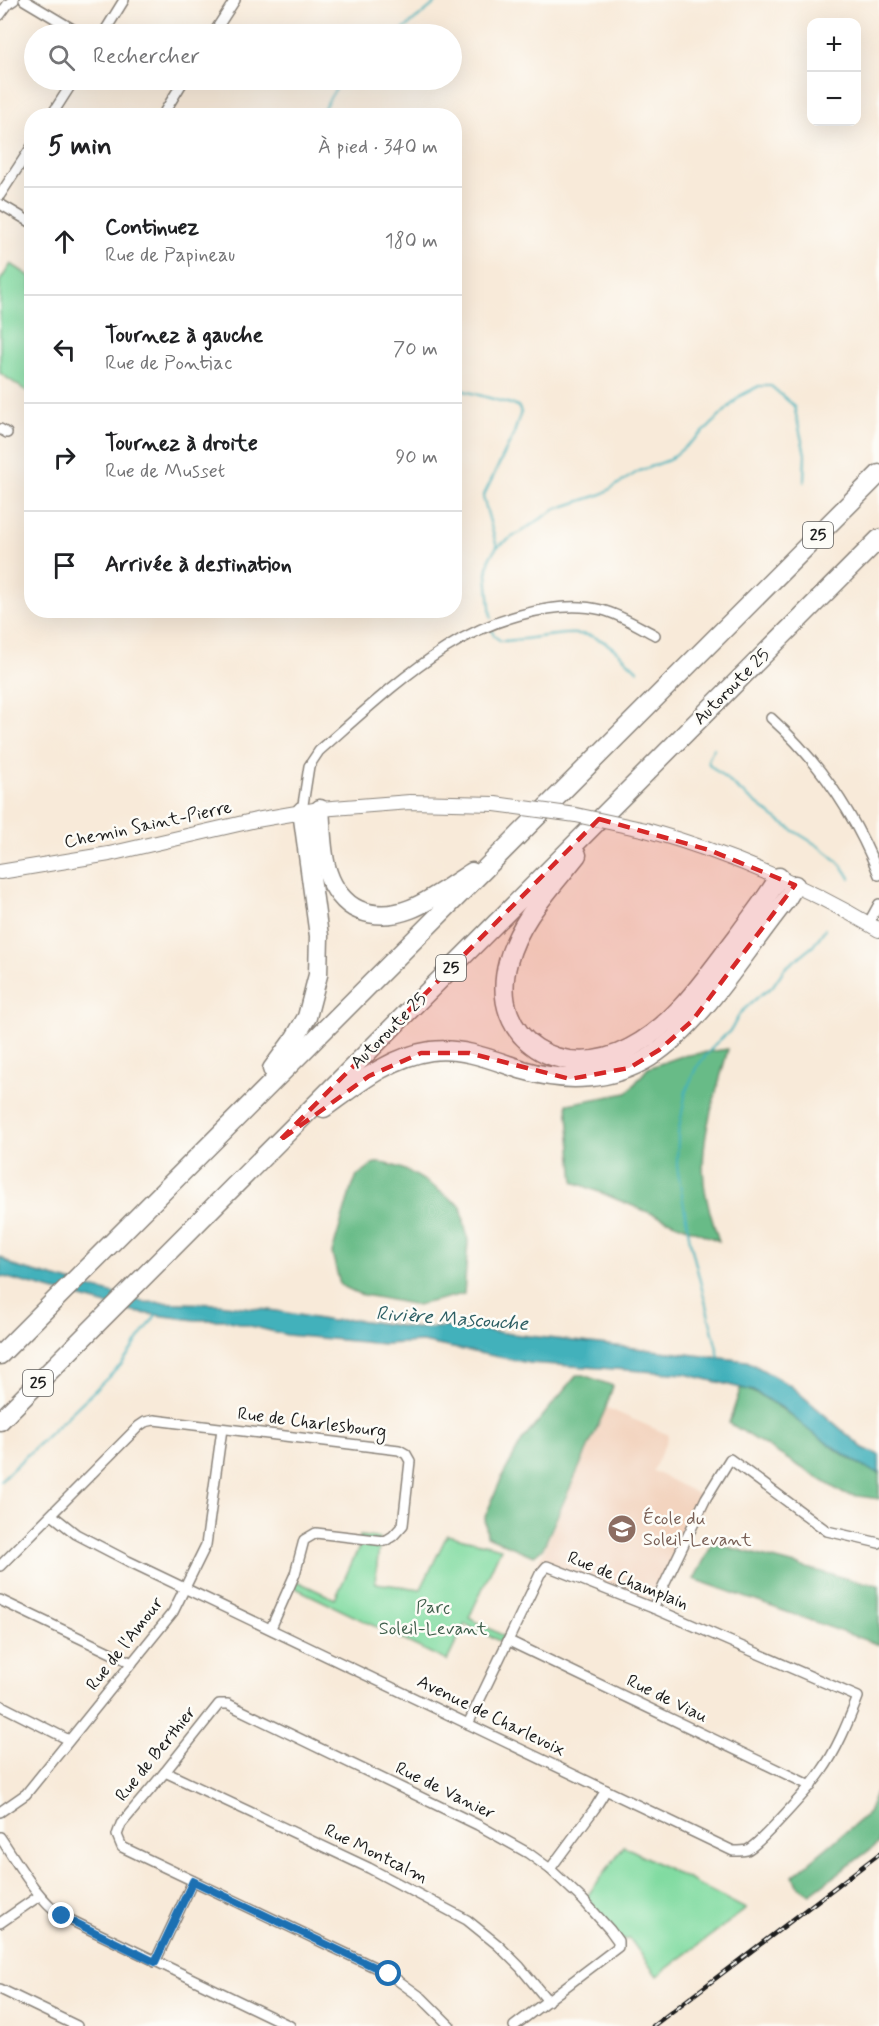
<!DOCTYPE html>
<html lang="fr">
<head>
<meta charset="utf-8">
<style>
  :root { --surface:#fff; --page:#f2f2f2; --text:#202124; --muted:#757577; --line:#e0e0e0 }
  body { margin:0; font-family:Mynerve,sans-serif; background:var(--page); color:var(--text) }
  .controls { position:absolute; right:18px; top:18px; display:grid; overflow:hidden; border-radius:12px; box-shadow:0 6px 24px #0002 }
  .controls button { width:54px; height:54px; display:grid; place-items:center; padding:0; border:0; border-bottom:2px solid var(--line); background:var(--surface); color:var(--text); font:30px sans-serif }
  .stop { position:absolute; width:18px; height:18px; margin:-14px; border:4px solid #1f6fb2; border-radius:50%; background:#fff }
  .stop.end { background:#1f6fb2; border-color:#fff; box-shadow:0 2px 6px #0008 }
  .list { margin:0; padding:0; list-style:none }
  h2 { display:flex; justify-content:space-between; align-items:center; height:78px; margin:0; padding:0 24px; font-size:26px }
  h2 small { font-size:20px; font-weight:400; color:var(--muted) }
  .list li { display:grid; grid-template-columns:39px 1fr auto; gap:18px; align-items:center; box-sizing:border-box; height:108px; padding:0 24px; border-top:2px solid var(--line) }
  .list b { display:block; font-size:22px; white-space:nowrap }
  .list p { margin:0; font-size:20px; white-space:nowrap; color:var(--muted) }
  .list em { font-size:20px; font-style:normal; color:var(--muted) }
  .icon { flex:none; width:33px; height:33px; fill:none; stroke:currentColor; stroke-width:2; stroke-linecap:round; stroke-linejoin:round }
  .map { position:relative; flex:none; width:879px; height:2026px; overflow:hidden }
  .search { position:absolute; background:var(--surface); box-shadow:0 6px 24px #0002; left:24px; top:24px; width:438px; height:66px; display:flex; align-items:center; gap:15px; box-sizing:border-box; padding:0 21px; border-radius:33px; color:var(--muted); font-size:22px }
  .panel { position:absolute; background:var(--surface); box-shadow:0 6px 24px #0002; left:24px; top:108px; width:438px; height:510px; border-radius:24px }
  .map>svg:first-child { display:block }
  .built { fill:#f3d4bf }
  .green { fill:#81dba1; stroke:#4e7c5e; stroke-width:1.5 }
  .forest { fill:#68bb87; stroke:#426c52; stroke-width:1.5 }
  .water { fill:#42b1bb; stroke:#2f666c; stroke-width:1.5 }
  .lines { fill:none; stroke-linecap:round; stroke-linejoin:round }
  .stream { stroke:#42b1bb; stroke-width:2 }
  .street-casing { stroke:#8a837a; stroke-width:12 }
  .secondary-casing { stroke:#8a837a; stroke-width:16 }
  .highway-casing { stroke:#8a837a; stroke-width:21 }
  .street { stroke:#fff; stroke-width:9 }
  .secondary { stroke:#fff; stroke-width:14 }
  .highway { stroke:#fff; stroke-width:18 }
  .rail-casing { stroke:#1c1c1c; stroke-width:4.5 }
  .rail { stroke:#fdfcf7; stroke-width:2; stroke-dasharray:7; stroke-linecap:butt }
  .secondary-bridge-casing { stroke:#8a837a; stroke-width:16; stroke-linecap:butt }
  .secondary-bridge { stroke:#fff; stroke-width:14 }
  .route { stroke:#1f6fb2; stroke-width:8 }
  .marked { fill:#d62828; fill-opacity:0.2; stroke:#d62828; stroke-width:4.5; stroke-dasharray:12 8; stroke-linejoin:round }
  .labels { text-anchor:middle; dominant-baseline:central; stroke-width:5; stroke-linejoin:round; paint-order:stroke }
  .shield { fill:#fdfcf7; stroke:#605f5e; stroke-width:1.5 }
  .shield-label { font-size:16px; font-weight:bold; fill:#1c1c1c }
  .street-label { font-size:18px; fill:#1c1c1c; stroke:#fdfcf7 }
  .education-label { font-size:18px; fill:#785e54; stroke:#fdfcf7; text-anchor:start }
  .park-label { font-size:18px; fill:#3f5f4b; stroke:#fdfcf7 }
  .water-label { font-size:20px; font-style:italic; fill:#2d5f64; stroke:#fdfcf7 }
</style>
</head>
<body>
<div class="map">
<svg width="879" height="2026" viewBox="0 0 879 2026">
  <rect width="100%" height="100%" fill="#fdfcf7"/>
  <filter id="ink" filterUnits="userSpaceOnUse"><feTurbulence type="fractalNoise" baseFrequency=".0167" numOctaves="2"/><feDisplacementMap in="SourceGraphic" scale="12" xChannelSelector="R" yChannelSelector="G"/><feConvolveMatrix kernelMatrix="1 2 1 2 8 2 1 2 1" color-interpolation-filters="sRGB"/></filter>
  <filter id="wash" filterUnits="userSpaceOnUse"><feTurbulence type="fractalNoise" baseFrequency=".008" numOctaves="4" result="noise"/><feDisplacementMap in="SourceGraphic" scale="24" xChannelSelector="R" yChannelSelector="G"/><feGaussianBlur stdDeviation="1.35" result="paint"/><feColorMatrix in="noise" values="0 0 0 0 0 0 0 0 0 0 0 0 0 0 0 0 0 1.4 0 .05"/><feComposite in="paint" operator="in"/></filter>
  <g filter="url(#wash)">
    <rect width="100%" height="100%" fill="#f8ead9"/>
    <!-- built -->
    <path class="built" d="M607 1408 669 1435 653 1471 706 1498 653 1606 539 1561Z"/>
    <!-- green -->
    <g class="green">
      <path d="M11 264 31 277V394L0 373V281Z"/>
      <path d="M447 1535 501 1548 469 1618 504 1636 501 1642 465 1624 447 1661 289 1585 292 1579 335 1599 360 1545V1536L380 1538 375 1583 421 1589Z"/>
      <path d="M624 1846 746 1909 657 1976 630 1939 620 1940 585 1899Z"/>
    </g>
    <!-- forest -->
    <g class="forest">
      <path d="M728 1049C717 1092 699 1138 704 1182 706 1203 713 1222 719 1241L574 1182 567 1104 627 1093 648 1068 682 1056Z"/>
      <path d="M375 1163C404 1161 438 1191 461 1206L468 1241 464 1294 417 1305 359 1294 340 1285 332 1253 351 1189 357 1176Z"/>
      <path d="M577 1375H583L613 1386 605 1410 543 1548 533 1556 487 1536 485 1517 502 1477 522 1441Z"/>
      <path d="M741 1387C793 1406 827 1454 879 1473V1499L844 1494 729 1423Z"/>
      <path d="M713 1543 852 1580 879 1585V1645L694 1579Z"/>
      <path d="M879 1785V1843L810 1894 797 1885 793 1876 868 1813Z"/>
    </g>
    <!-- water -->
    <path class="water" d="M0 1257 16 1267 144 1302 218 1304 277 1311 331 1321 351 1319 415 1328 453 1327 747 1361 791 1386 863 1448 879 1455V1473L865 1468 812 1433 781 1407 753 1391 685 1374 529 1363 422 1342 384 1344 287 1335 226 1320H195L133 1312 0 1276Z"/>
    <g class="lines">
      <!-- stream -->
      <g class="stream">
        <path d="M398 34 439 0"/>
        <path d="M319 116 341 80"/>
        <path d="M454 388 518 406 521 412 513 436 483 497 497 547"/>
        <path d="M491 618 487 574 490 557 497 547 556 509 602 494 639 471 669 460 707 429 740 396 759 386H771L794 406 805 454 804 482"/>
        <path d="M492 630 494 636 501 641C529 641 568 628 594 637 611 643 625 659 638 671"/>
        <path d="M714 748 708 760 709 764C732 785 756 804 782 823 804 839 837 852 850 878"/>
        <path d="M719 1357 690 1241 677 1166 678 1134 686 1091 696 1068 714 1045 731 1030 740 1013 758 997 772 987 785 968 813 946 825 929"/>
        <path d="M0 1481 121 1365 156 1315"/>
      </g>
    </g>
  </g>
  <g filter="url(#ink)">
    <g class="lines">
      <!-- street casing -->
      <g class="street-casing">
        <g id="street">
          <path d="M24 0 81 34"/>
          <path d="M0 15 8 4 14 0"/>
          <path d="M103 34 124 0"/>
          <path d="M213 34 235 0"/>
          <path d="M51 116 74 80"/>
          <path d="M162 116 184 80"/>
          <path d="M0 195 32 146"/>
          <path d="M0 204 32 223"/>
          <path d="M0 429 7 433"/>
          <path d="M771 718C819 761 855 815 879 875"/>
          <path d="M302 811 309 766 319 751C359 716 400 677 446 648 486 622 554 598 602 610 621 615 638 626 655 635"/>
          <path d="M868 924 879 904"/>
          <path d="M52 1515 76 1534 128 1561 733 1851C737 1851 744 1851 747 1850 758 1846 813 1784 821 1772 837 1750 848 1722 858 1697L653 1608 547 1566 540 1574 468 1724"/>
          <path d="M0 1566 139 1426 145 1422 154 1420 399 1450 406 1454 410 1461 403 1525 393 1536 385 1541 316 1533 304 1540 295 1574 271 1628"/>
          <path d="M0 1600 132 1663"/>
          <path d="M653 1608 706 1498 730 1459 827 1531 879 1543"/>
          <path d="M509 1641 811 1786"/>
          <path d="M0 1705 69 1740"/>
          <path d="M165 1772 369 1868 467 1920 498 1945 520 1967 548 2001"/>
          <path d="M0 1812 26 1794 173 1612 206 1545 222 1429"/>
          <path d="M0 1837C19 1865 35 1896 62 1916L290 2026"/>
          <path d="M550 1869 595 1808 606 1790"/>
          <path d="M0 1923 39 1896"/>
          <path d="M155 1962 193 1881"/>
          <path d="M0 1989 77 2026"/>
          <path d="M450 2026 422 1998 389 1974 122 1847 117 1835 121 1824 165 1772 219 1704H228L478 1825 528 1853 550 1869 583 1900 610 1930 618 1941V1947L514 2026"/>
        </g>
      </g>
      <!-- secondary casing -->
      <g class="secondary-casing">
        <g id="secondary">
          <path d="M646 830C728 853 806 886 879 930"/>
          <path d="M0 872 109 854 256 820 320 809 410 802 495 804"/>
        </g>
      </g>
      <!-- highway casing -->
      <g class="highway-casing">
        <g id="highway">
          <path d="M320 809C322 829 321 853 328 873 333 888 344 904 359 910 401 927 439 893 472 872"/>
          <path d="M577 855C551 888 519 920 508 962 487 1041 564 1084 630 1048 676 1024 706 977 737 937 751 917 767 898 779 877"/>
          <path d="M272 1069 294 1039 307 1017 318 975 319 936 302 811"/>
          <path d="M324 1108C356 1085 389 1057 431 1051 463 1047 493 1060 523 1070 566 1083 611 1081 650 1057 703 1023 746 949 786 900L795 885"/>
          <path d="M0 1355 879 474"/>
          <path d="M0 1421 879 539"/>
        </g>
      </g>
      <!-- street -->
      <use href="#street" class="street"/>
      <!-- secondary -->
      <use href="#secondary" class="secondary"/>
      <!-- highway -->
      <use href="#highway" class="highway"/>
      <!-- rail casing -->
      <g class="rail-casing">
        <path id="rail" d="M653 2026 879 1854"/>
      </g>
      <!-- rail -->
      <use href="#rail" class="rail"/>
      <!-- secondary-bridge casing -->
      <g class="secondary-bridge-casing">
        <path id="secondary-bridge" d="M495 804 576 815 646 830"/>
      </g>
      <!-- secondary-bridge -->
      <use href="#secondary-bridge" class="secondary-bridge"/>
    </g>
  </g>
  <g class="lines" filter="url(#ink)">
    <!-- route -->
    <path class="route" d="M62 1916 155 1962 193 1881 389 1974"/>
  </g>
  <!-- marked area -->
  <path class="marked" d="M599 819 709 850 795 885 692 1021 659 1050 629 1068 570 1079 469 1053H421L369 1076 279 1141Z"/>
  <!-- icons -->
  <defs>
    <g id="school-disc" transform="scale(1.5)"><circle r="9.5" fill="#8d6e63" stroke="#fdfcf7"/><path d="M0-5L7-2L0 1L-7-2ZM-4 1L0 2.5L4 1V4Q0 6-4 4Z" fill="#fff"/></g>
  </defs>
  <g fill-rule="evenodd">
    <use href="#school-disc" x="622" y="1529"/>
  </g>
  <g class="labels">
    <!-- shield labels -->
    <g class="shield">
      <rect x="803" y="522" width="30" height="26" rx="4.5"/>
      <rect x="436" y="955" width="30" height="26" rx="4.5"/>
      <rect x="23" y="1370" width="30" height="26" rx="4.5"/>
    </g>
    <g class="shield-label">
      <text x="818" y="535">25</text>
      <text x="451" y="968">25</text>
      <text x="38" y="1383">25</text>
    </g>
    <!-- street labels -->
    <g class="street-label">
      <text transform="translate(732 687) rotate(-45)">Autoroute 25</text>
      <text transform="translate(148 825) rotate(-12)">Chemin Saint-Pierre</text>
      <text transform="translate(389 1031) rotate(-45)">Autoroute 25</text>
      <text transform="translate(312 1423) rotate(7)">Rue de Charlesbourg</text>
      <text transform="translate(628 1581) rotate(22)">Rue de Champlain</text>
      <text transform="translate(125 1644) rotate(-52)">Rue de l'Amour</text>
      <text transform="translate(667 1699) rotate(26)">Rue de Viau</text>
      <text transform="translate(491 1716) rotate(26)">Avenue de Charlevoix</text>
      <text transform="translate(156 1754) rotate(-51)">Rue de Berthier</text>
      <text transform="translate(445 1791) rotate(26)">Rue de Vanier</text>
      <text transform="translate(376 1854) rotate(26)">Rue Montcalm</text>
    </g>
    <!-- education labels -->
    <g class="education-label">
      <text x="643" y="1519">École du<tspan x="643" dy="21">Soleil-Levant</tspan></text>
    </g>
    <!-- park labels -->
    <g class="park-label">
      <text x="433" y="1608">Parc<tspan x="433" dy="21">Soleil-Levant</tspan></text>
    </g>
    <!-- water labels -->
    <g class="water-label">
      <text transform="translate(452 1319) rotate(4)">Rivière Mascouche</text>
    </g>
  </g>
</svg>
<div class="controls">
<button>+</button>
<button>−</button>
</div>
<div class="stop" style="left:389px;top:1974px"></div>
<div class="stop end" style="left:62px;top:1916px"></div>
<div class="search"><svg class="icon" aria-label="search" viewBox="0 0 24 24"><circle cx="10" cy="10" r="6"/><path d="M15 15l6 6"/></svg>Rechercher</div>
<section class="panel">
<h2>5 min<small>À pied · 340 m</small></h2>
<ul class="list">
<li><svg class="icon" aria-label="ahead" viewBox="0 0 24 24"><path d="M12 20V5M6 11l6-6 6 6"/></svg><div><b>Continuez</b><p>Rue de Papineau</p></div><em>180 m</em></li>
<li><svg class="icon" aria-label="left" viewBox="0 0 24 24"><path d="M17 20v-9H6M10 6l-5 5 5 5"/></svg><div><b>Tournez à gauche</b><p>Rue de Pontiac</p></div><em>70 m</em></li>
<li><svg class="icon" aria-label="right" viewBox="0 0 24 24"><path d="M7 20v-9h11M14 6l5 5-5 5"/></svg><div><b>Tournez à droite</b><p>Rue de Musset</p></div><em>90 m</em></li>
<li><svg class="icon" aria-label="arrive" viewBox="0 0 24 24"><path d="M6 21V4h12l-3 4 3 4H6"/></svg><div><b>Arrivée à destination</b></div></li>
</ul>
</section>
</div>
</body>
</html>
